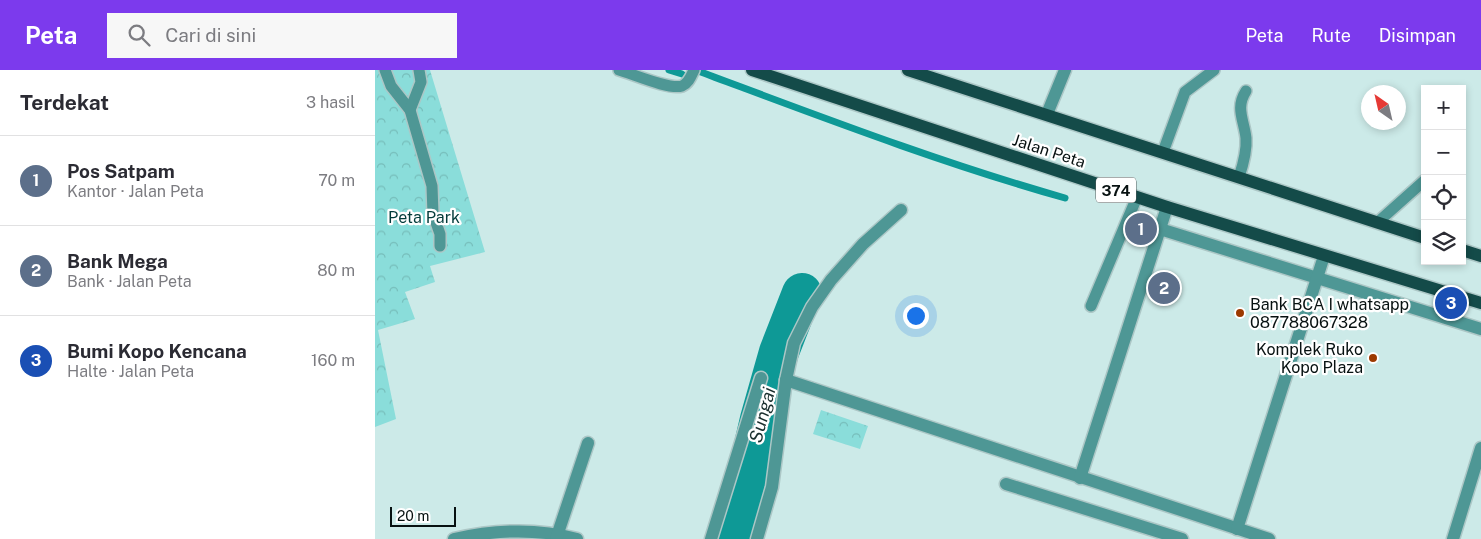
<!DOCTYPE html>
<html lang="id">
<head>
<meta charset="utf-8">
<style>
  :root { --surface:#fff; --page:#f7f7f7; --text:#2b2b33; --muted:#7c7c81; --line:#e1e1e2; --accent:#7c3aed }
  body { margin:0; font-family:"Public Sans",sans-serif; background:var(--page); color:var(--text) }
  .controls { position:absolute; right:15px; top:15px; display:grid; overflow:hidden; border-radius:0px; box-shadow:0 2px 8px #0003 }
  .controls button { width:45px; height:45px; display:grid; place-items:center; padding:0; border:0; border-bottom:1px solid var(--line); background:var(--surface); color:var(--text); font:25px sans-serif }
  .compass { position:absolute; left:986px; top:15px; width:45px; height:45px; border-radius:50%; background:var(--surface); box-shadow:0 2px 8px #0003; rotate:326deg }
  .scale { position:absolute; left:15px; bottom:12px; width:66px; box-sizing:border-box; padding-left:5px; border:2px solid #071111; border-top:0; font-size:14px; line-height:18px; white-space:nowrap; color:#071111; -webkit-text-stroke:4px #fff; paint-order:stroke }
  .you { position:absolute; left:540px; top:245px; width:18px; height:18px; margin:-12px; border:4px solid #fff; border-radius:50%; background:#1a73e8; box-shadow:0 0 0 8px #1a73e833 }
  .badge { display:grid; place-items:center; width:32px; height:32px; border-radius:50%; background:var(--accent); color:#fff; font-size:16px; font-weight:700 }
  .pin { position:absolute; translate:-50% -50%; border:2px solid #fff; box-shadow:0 1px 5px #0006 }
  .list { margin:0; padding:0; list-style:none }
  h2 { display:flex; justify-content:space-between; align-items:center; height:65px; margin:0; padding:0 20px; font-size:21px }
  h2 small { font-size:16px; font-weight:400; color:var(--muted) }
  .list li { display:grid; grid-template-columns:32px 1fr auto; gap:15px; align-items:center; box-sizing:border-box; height:90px; padding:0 20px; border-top:1px solid var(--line) }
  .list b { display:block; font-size:19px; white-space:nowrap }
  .list p { margin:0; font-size:16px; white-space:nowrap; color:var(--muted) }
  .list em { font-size:16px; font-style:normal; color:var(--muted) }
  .icon { flex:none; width:28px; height:28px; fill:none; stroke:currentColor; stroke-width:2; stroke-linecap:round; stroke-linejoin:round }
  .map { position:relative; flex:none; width:1106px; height:469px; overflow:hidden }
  header { display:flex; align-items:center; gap:30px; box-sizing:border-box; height:70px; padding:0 25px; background:var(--accent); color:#fff }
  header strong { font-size:24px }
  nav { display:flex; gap:28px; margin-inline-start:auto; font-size:18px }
  .search { width:350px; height:45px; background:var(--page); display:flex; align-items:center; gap:12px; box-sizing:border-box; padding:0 18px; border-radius:0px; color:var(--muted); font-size:19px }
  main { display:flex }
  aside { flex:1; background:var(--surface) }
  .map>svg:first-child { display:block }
  .forest { fill:url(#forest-crowns) }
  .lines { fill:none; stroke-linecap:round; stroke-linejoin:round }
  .stream { stroke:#0e9996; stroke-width:7 }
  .river { stroke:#0e9996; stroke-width:40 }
  .service-casing { stroke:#acc7c6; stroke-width:14 }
  .minor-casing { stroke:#acc7c6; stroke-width:15 }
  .primary-casing { stroke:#acc7c6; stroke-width:15 }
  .service { stroke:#4e9795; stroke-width:11 }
  .minor { stroke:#4e9795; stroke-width:12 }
  .primary { stroke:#144b49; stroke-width:12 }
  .poi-dot { fill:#9c3900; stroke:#fff; stroke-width:2 }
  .labels { text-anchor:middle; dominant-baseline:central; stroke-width:4.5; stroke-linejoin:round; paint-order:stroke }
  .shield { fill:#fff; stroke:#515858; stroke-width:1 }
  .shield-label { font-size:15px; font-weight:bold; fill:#071111 }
  .street-label { font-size:16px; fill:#071111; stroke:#fff }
  .park-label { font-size:16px; fill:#023b3a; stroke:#fff }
  .poi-label { font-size:16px; fill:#071111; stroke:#fff; text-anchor:start }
  .water-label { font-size:18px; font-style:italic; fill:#192e2d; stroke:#fff }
</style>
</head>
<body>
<header>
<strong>Peta</strong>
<div class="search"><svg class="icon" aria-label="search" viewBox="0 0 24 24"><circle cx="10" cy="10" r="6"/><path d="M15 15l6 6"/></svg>Cari di sini</div>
<nav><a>Peta</a><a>Rute</a><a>Disimpan</a></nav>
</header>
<main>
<aside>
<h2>Terdekat<small>3 hasil</small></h2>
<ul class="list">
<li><span class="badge" style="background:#5c6f8a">1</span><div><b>Pos Satpam</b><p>Kantor · Jalan Peta</p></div><em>70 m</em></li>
<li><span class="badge" style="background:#5c6f8a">2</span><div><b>Bank Mega</b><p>Bank · Jalan Peta</p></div><em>80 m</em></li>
<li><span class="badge" style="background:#1a4fb4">3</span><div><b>Bumi Kopo Kencana</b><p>Halte · Jalan Peta</p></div><em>160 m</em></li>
</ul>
</aside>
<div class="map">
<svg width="1106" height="469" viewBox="0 0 1106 469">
  <defs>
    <pattern id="forest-crowns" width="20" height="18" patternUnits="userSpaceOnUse" patternTransform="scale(1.25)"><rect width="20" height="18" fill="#8addda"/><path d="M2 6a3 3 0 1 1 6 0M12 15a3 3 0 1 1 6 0" fill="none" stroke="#76bdba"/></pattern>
  </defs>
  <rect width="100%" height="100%" fill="#cceae8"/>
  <!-- forest -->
  <g class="forest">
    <path d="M0 0H55L110 182 55 196 60 212 30 222 40 249 3 260 21 349 0 357Z"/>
    <path d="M446 340 493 356 485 379 438 364Z"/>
  </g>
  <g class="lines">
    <!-- stream -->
    <g class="stream">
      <path d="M294 0 307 4"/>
      <path d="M323 1C444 46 566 93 690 128"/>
    </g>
    <!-- river -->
    <path class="river" d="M357 469 385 349 404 282 427 223"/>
    <!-- service casing -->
    <g class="service-casing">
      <g id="service">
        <path d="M10 0 16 16 35 40 57 116 58 144 65 164V176"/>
        <path d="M244 0C258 4 294 20 307 16 314 13 316 6 319 0"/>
        <path d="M35 40 46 12 44 0"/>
        <path d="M788 82 810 22 839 0"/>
        <path d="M864 107C868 95 872 81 871 68 869 50 860 38 871 21"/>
        <path d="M1003 152 1050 110"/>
        <path d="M716 236 762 127"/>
      </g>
    </g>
    <!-- minor casing -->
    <g class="minor-casing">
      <g id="minor">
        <path d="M672 44 690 0"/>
        <path d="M785 159 1106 259"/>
        <path d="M411 310 894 469"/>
        <path d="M705 408 792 137"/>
        <path d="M631 414 807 469"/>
        <path d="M862 459 949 186"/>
        <path d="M79 469C119 460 162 458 202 469"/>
        <path d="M181 469 213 373"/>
        <path d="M336 469 386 308"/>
        <path d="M382 469 397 417 411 310 419 273 437 237 456 210 488 174 526 140"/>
        <path d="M1078 469 1106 378"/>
      </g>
    </g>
    <!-- primary casing -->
    <g class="primary-casing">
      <g id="primary">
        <path d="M377 0 792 137 1106 233"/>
        <path d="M533 0 1050 168"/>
        <path d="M1087 180 1106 186"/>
      </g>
    </g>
    <!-- service -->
    <use href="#service" class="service"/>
    <!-- minor -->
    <use href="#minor" class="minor"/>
    <!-- primary -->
    <use href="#primary" class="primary"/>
  </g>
  <!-- markers -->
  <g class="poi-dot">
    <circle cx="865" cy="243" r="5"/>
    <circle cx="998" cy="288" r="5"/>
  </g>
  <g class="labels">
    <!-- shield labels -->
    <rect class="shield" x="721" y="107.5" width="40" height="25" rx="4"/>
    <g class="shield-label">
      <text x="741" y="120">374</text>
    </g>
    <!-- street labels -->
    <g class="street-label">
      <text transform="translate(674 81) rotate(18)">Jalan Peta</text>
    </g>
    <!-- park labels -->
    <g class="park-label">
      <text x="49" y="147">Peta Park</text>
    </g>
    <!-- poi labels -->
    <g class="poi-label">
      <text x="875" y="234">Bank BCA I whatsapp<tspan x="875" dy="18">087788067328</tspan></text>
      <text x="988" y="279" text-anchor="end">Komplek Ruko<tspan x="988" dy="18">Kopo Plaza</tspan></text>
    </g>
    <!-- water labels -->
    <g class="water-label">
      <text transform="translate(387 345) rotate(-75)">Sungai</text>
    </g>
  </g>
</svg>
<div class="controls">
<button>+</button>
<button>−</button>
<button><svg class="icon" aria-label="locate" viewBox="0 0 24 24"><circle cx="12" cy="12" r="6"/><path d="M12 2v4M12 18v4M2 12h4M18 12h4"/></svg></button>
<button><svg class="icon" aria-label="layers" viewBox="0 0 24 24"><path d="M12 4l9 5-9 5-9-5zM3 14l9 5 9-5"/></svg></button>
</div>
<svg class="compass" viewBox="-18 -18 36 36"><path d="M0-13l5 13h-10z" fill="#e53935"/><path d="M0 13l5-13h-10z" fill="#7c7c81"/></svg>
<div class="scale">20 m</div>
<div class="you"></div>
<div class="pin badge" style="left:766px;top:159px;background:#5c6f8a">1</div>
<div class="pin badge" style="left:789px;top:218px;background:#5c6f8a">2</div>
<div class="pin badge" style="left:1076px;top:233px;background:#1a4fb4">3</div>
</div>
</main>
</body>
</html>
